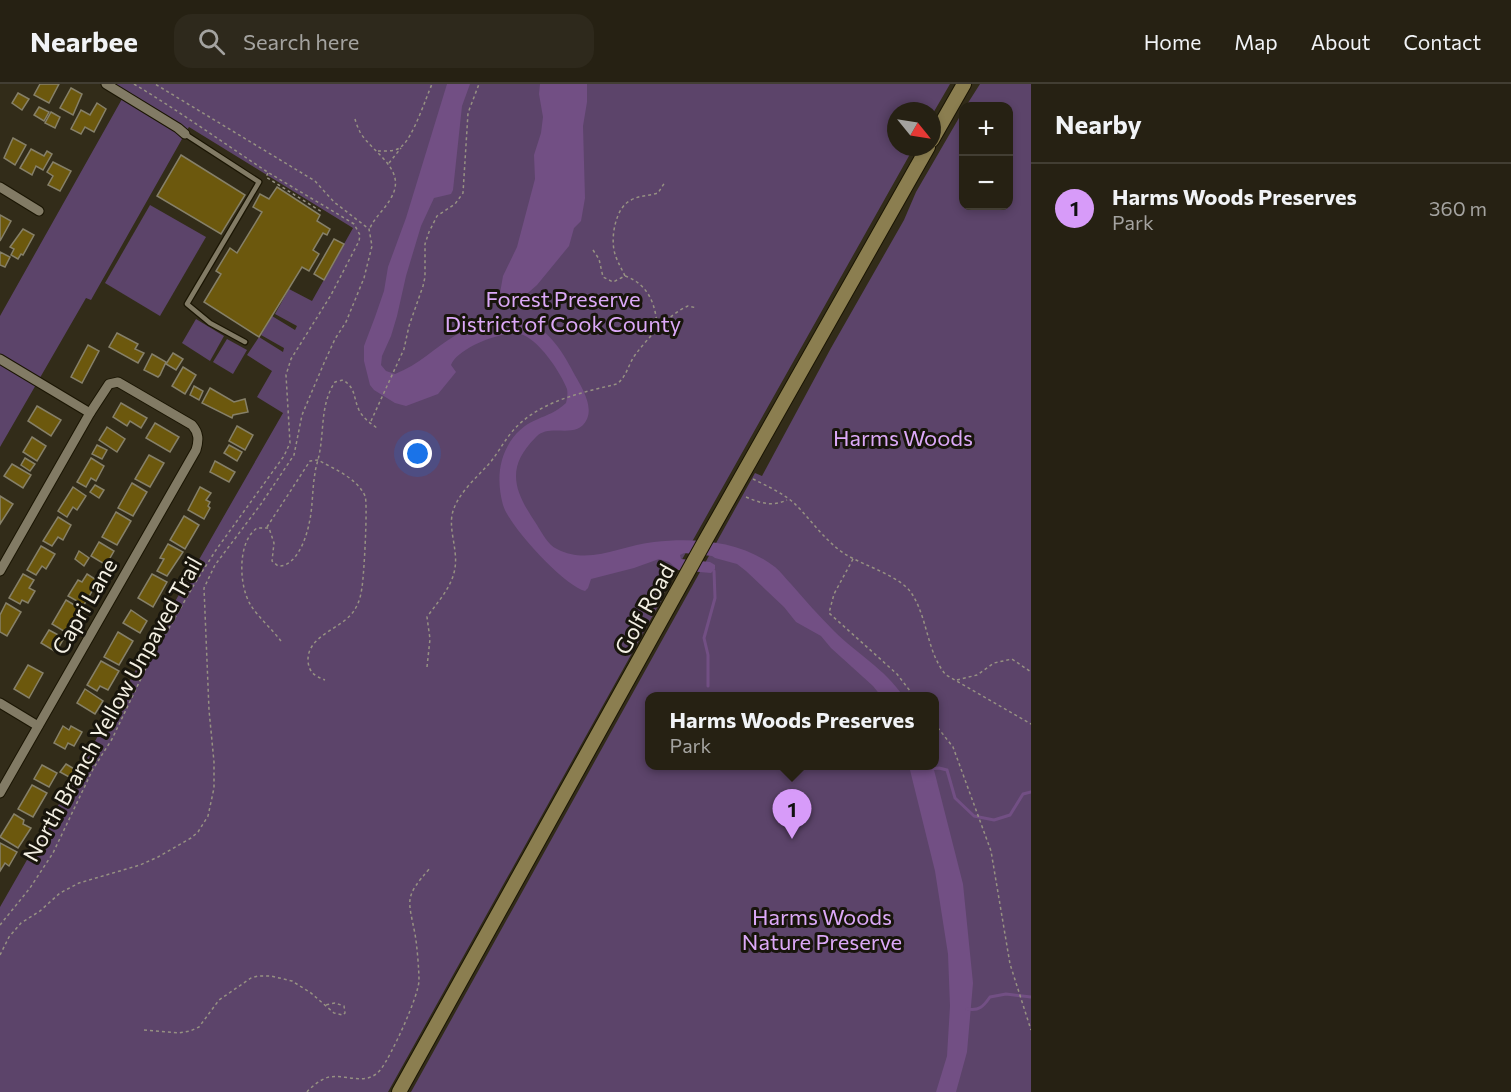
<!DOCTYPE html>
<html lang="en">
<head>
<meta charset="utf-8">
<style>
  :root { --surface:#262113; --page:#2e291c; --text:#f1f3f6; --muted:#a4a3a0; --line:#423e33; --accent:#d79bf9 }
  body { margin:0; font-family:Commissioner,sans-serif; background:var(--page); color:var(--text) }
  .controls { position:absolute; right:18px; top:18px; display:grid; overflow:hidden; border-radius:12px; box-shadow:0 3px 9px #0003 }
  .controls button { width:54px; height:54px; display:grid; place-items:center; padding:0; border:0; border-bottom:2px solid var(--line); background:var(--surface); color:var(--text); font:30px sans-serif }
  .compass { position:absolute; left:887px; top:18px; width:54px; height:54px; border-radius:50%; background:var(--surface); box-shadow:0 3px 9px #0003; rotate:120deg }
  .you { position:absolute; left:418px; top:370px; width:21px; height:21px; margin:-15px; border:4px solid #fff; border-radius:50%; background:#1a73e8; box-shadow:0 0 0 9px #1a73e833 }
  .badge { display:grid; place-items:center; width:39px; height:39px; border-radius:50%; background:var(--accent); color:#111; font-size:20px; font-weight:700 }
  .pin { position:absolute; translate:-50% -50px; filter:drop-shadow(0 2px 3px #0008) }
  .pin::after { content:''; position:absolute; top:32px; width:21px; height:18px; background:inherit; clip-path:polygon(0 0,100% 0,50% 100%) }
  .popup { position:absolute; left:645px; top:608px; width:294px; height:78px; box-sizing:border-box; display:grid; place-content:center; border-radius:12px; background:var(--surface); filter:drop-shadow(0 2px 4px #0005); font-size:20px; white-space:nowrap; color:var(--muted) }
  .popup b { font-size:22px; color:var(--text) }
  .popup::after { content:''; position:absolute; left:50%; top:100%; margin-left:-12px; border:12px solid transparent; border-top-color:var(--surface) }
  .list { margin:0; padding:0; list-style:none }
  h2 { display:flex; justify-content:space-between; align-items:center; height:78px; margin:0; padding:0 24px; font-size:26px }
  h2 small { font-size:20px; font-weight:400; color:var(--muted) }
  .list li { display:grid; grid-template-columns:39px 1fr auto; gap:18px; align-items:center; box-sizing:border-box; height:90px; padding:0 24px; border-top:2px solid var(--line) }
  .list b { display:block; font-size:22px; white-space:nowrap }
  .list p { margin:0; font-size:20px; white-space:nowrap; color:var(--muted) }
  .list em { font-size:20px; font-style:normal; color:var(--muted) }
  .icon { flex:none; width:33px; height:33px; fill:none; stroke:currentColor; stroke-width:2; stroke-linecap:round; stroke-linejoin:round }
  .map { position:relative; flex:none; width:1031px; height:1008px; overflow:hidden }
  header { display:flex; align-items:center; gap:36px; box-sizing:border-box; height:84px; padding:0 30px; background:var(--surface); border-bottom:2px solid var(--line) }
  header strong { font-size:28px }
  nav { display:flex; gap:33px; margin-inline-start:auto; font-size:21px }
  .search { width:420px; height:54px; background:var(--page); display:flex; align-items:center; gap:15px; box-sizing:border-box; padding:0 21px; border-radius:18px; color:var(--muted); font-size:22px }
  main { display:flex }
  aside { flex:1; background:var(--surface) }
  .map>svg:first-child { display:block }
  .green { fill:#5c446a; fill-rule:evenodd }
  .water { fill:#724f84 }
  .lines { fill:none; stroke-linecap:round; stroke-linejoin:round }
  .stream { stroke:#724f84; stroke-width:3 }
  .building { fill:#6c580d; stroke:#868069; stroke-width:1.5 }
  .lane-casing { stroke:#1a1503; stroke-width:7 }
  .street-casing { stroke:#1a1503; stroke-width:11 }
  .secondary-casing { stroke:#1a1503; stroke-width:16 }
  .path { stroke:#969182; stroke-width:1.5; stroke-dasharray:3 3; stroke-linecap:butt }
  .lane { stroke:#827b65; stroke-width:4.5 }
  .street { stroke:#827b65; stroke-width:9 }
  .secondary { stroke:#8b7e50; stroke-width:14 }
  .labels { text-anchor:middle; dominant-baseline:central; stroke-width:6; stroke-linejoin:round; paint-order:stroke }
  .park-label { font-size:22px; fill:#dca9f8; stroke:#18150c }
  .street-label { font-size:22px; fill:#f4f0e4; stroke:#18150c }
</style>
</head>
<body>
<header>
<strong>Nearbee</strong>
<div class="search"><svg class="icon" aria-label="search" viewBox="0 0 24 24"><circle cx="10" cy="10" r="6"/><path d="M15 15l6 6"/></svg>Search here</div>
<nav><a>Home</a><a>Map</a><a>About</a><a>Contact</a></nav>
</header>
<main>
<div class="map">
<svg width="1031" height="1008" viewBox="0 0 1031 1008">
  <rect width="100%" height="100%" fill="#322c19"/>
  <!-- green -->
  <g class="green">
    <path d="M114 0H950L932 31V27H896V63H914L675 488 661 515V517L388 1008H0V823L283 329 257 313 272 287 247 271 259 253 283 268 284 264 261 251 272 232 295 246 297 242 275 230 289 205 312 217 353 144 189 43 187 46Z"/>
    <path d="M980 0H1031V1008H411L755 389 762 392 831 264 904 136 916 108 963 27 964 122H1008V22H966ZM650 612H934V682H650Z"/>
    <path d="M122 15 177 49 182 55 91 216 86 214 0 363V232Z"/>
    <path d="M150 121 206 153 160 232 105 199Z"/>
    <path d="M196 235 224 252 210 277 182 259Z"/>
    <path d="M227 255 247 266 233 290 213 278Z"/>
  </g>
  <!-- water -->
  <g class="water">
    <path d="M447 0H470L462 22 453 106 451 110 434 114 421 142 406 192 397 232 391 252 382 272 381 281 386 287 395 290C420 280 433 265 456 251 463 247 473 246 481 243 490 240 502 234 512 234 540 234 560 263 571 284 578 298 594 319 587 335 577 357 550 338 536 353 504 385 515 408 537 441 542 449 548 461 557 465 589 482 622 461 654 458 695 453 742 457 775 483 781 488 786 495 791 500 805 516 819 532 834 547 857 570 885 585 903 612H881L873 602 831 564 821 552 796 538 784 523 746 487 737 480 715 474 712 472 684 469 680 471 681 475 710 478 715 481V485L711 489 678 486 669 478 659 475 634 484 591 495 588 504 585 507C564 502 509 442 503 421 497 399 498 377 510 358 528 331 547 337 566 319 567 315 568 310 567 305 561 289 538 254 520 250 503 246 457 264 451 281L456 288 438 310 406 322 395 319 374 306 370 301 364 277V262L375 233 384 207 388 183 406 134Z"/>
    <path d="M540 0H587V18L583 42 585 114 581 137 574 144 569 162 537 201 521 215 515 220H508L501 215 500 209 503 192 517 163 535 95 534 71 541 49 543 33 539 10Z"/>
    <path d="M909 682H933L963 800 973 899 967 968 956 1008H936L947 972 950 922 948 870 935 787Z"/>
  </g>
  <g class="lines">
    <!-- stream -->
    <g class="stream">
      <path d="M708 602V571L704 554 715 514 714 487"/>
      <path d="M930 685 939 684 947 686 955 714 974 732 994 736 1010 731 1023 710 1031 708"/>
      <path d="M967 925C979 927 983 923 990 913L1006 910 1031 913"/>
    </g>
  </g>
  <!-- building -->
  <g class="building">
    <path d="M40 0H59L49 19 34 11Z"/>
    <path d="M71 4 82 10 73 31 60 24Z"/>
    <path d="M18 9 29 15 22 26 12 19Z"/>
    <path d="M97 19 106 25 94 48 85 43 81 50 71 45 81 26 90 31Z"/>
    <path d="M39 23 49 28 44 37 34 31Z"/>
    <path d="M51 28 60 33 55 44 45 39Z"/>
    <path d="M13 54 26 61 15 81 4 74Z"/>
    <path d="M31 65 44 72 47 67 52 70 43 86 36 82 32 91 20 84Z"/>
    <path d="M181 71 245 111 221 150 157 112Z"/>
    <path d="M53 78 71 87 60 107 48 101 53 92 47 88Z"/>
    <path d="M277 103 320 131 317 137 330 145 327 151 323 149 313 166 319 170 309 187 302 183 259 253 204 218 221 190 216 187 230 164 237 169 262 128 253 123 260 110 269 115Z"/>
    <path d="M0 131 11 137 0 157Z"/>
    <path d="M23 145 34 151 23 171 21 170 18 175 11 171 14 165 10 163Z"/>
    <path d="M334 155 344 160 324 196 314 190Z"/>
    <path d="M0 168 10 173 5 183 0 181Z"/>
    <path d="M117 249 138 260 135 265 144 269 138 279 109 263Z"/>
    <path d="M88 261 99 267 82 299 71 293Z"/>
    <path d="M173 269 183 275 176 286 166 280Z"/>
    <path d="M152 270 166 278 160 291 158 293 144 286Z"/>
    <path d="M183 283 196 291 185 310 172 302Z"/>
    <path d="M194 302 203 307 199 316 190 311Z"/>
    <path d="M210 304 234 318 245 315 248 328 233 331 232 334 202 319Z"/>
    <path d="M121 319 147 334 141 344 130 337 127 342 113 333Z"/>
    <path d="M37 322 61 336 51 352 28 337Z"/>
    <path d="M155 339 179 353 170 368 146 354Z"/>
    <path d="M237 342 253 351 245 366 229 357Z"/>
    <path d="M107 343 125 355 117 368 99 356Z"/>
    <path d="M32 353 46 362 37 377 23 368Z"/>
    <path d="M97 361 107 366 102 375 92 370Z"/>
    <path d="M229 361 242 368 237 377 224 369Z"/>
    <path d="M149 371 164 379 150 403 135 395Z"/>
    <path d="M25 374 35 380 30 387 21 381Z"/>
    <path d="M91 374 104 382 96 397 91 394 86 403 77 398Z"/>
    <path d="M215 377 235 388 229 398 210 388Z"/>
    <path d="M12 380 31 391 23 404 4 392Z"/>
    <path d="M132 399 147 408 133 432 118 424Z"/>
    <path d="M95 401 104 406 99 414 90 408Z"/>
    <path d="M73 403 86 412 77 426 73 423 67 433 58 427Z"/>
    <path d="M200 403 211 409 206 416 210 418 208 422 210 424 204 435 188 426Z"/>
    <path d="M0 412 13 420 0 440Z"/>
    <path d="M116 428 131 437 117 461 102 453Z"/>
    <path d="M184 432 199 441 185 465 170 456Z"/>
    <path d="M58 433 71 441 63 456 58 453 52 462 43 457Z"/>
    <path d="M99 458 114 467 106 481 91 472Z"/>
    <path d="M168 460 183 468 167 492 157 487 164 475 160 474Z"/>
    <path d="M41 462 55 470 46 485 42 482 36 491 27 486Z"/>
    <path d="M79 467 89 474 84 482 75 475Z"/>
    <path d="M23 490 34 496 29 504 35 507 28 519 22 516 20 520 9 514Z"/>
    <path d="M87 490 98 497 84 521 68 512 78 496 82 498Z"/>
    <path d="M152 490 167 498 153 523 138 514Z"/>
    <path d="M66 516 81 525 67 549 52 540Z"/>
    <path d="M6 519 21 528 7 552 0 548V531Z"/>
    <path d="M131 526 147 537 140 549 123 539Z"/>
    <path d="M49 546 64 554 56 568 41 559Z"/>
    <path d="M118 548 133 557 119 581 104 573Z"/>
    <path d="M101 577 119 587 108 606 100 602 97 607 87 601Z"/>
    <path d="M28 581 43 589 29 614 14 605Z"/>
    <path d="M85 605 103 617 95 630 77 619Z"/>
    <path d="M63 642 69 646 71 642 82 648 74 662 68 659 65 665 54 659Z"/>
    <path d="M66 680 76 686 71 694 60 688Z"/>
    <path d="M42 681 57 689 49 703 34 695Z"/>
    <path d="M32 701 47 709 33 733 18 725Z"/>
    <path d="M14 730 24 736 23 740 31 744 18 764 0 753Z"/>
    <path d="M0 759 17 768 9 782 5 779 0 787Z"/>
  </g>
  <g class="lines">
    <!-- lane casing -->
    <g class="lane-casing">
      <path id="lane" d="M185 50 259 98 187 220 210 239 245 258"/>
    </g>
    <!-- street casing -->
    <g class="street-casing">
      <g id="street">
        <path d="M106 0 178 44 185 50"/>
        <path d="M0 103 39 127"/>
        <path d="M0 275 90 329"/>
        <path d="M0 487 90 329 109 300 118 298 192 341C199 349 199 356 196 366L0 709"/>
        <path d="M0 619 38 642"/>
      </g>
    </g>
    <!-- secondary casing -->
    <g class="secondary-casing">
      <g id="secondary">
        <path d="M932 56 964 0"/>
        <path d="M399 1008 705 457 928 63"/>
      </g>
    </g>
    <!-- path -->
    <g class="path">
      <path d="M355 35C356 39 358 44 360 48 372 69 408 85 391 114 385 125 375 133 370 144"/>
      <path d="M378 67C386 67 396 68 402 62 413 53 426 14 432 0"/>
      <path d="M389 79 401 64"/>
      <path d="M268 89 266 93 322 128"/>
      <path d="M593 166 599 175 603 193 613 198 625 192C649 200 657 223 657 246"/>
      <path d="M625 192C621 183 616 176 614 166 611 151 616 123 631 116 640 111 649 112 658 109L665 98"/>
      <path d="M371 337 404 265 409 242 423 202 425 193V160L429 148 437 132 455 120 463 109 468 29 479 0"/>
      <path d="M753 395C767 402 785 410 796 421 813 438 825 457 845 470 864 482 901 492 912 510 928 535 927 569 946 591L1031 640"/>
      <path d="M746 413C760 419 772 423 787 416"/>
      <path d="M267 443 310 377 318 376C334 385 357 394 365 412 368 418 364 492 362 503 361 511 359 519 355 525 344 545 307 550 308 577 309 589 315 592 325 596"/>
      <path d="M853 475 834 510 829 529 897 590 914 612"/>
      <path d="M281 557C272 545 257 532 250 520 239 501 237 458 257 444H269L274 459 272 477 278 482C296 483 306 455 309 440 313 423 312 406 315 389 316 381 319 374 320 366 324 343 321 319 335 298L343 296C356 304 353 313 359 326 363 334 370 339 377 344"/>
      <path d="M427 583 430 555 427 533C442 512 459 496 455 468 454 456 450 444 452 431 456 412 473 397 486 383 496 373 502 360 511 349 536 318 580 309 617 300 627 292 628 281 635 271 648 254 669 230 688 222L697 224"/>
      <path d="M957 596 977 591 994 579 1012 575 1031 588"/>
      <path d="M934 639 953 663 991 767 1010 880 1031 946"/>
      <path d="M0 841 30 804 53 769 93 685 112 655 146 584 195 499 216 466 284 372 290 359 286 291 291 275 331 211 359 157 360 151 354 140C325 122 295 105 266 87 222 58 179 27 134 0"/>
      <path d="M0 871 9 853 21 839 40 827 60 809 79 799 140 781 158 773 191 754 198 748 208 732 214 704V678L209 626 204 504 215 481 261 420 294 371 302 331 324 279 335 255 346 238 364 194 372 162 369 145 334 118 315 97 155 0"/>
      <path d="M144 946 179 949 190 947 199 943 219 916 251 894 258 892H271L292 897 311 909 334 929 343 931 345 929 344 922 335 919 325 921"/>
      <path d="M307 1008C312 1002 321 995 329 993 347 990 367 1003 381 985 391 972 419 912 419 896 419 886 417 861 415 850 408 814 404 814 430 784"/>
    </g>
    <!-- lane -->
    <use href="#lane" class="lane"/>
    <!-- street -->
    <use href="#street" class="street"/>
    <!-- secondary -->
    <use href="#secondary" class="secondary"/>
  </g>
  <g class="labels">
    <!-- park labels -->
    <g class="park-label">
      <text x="563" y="214">Forest Preserve<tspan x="563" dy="25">District of Cook County</tspan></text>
      <text x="903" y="353">Harms Woods</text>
      <text x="822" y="832">Harms Woods<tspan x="822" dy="25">Nature Preserve</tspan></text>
    </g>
    <!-- street labels -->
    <g class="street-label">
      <text transform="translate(84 522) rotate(-60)">Capri Lane</text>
      <text transform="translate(644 525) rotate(-61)">Golf Road</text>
      <text transform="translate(112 625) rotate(-61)">North Branch Yellow Unpaved Trail</text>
    </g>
  </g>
</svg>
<div class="controls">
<button>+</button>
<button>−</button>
</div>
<svg class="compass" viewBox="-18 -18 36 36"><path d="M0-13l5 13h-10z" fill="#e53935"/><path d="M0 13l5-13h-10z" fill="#a4a3a0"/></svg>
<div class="you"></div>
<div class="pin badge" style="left:792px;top:755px">1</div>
<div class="popup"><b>Harms Woods Preserves</b>Park</div>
</div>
<aside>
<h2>Nearby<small></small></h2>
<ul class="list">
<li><span class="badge">1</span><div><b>Harms Woods Preserves</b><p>Park</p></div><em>360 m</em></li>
</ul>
</aside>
</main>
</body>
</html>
